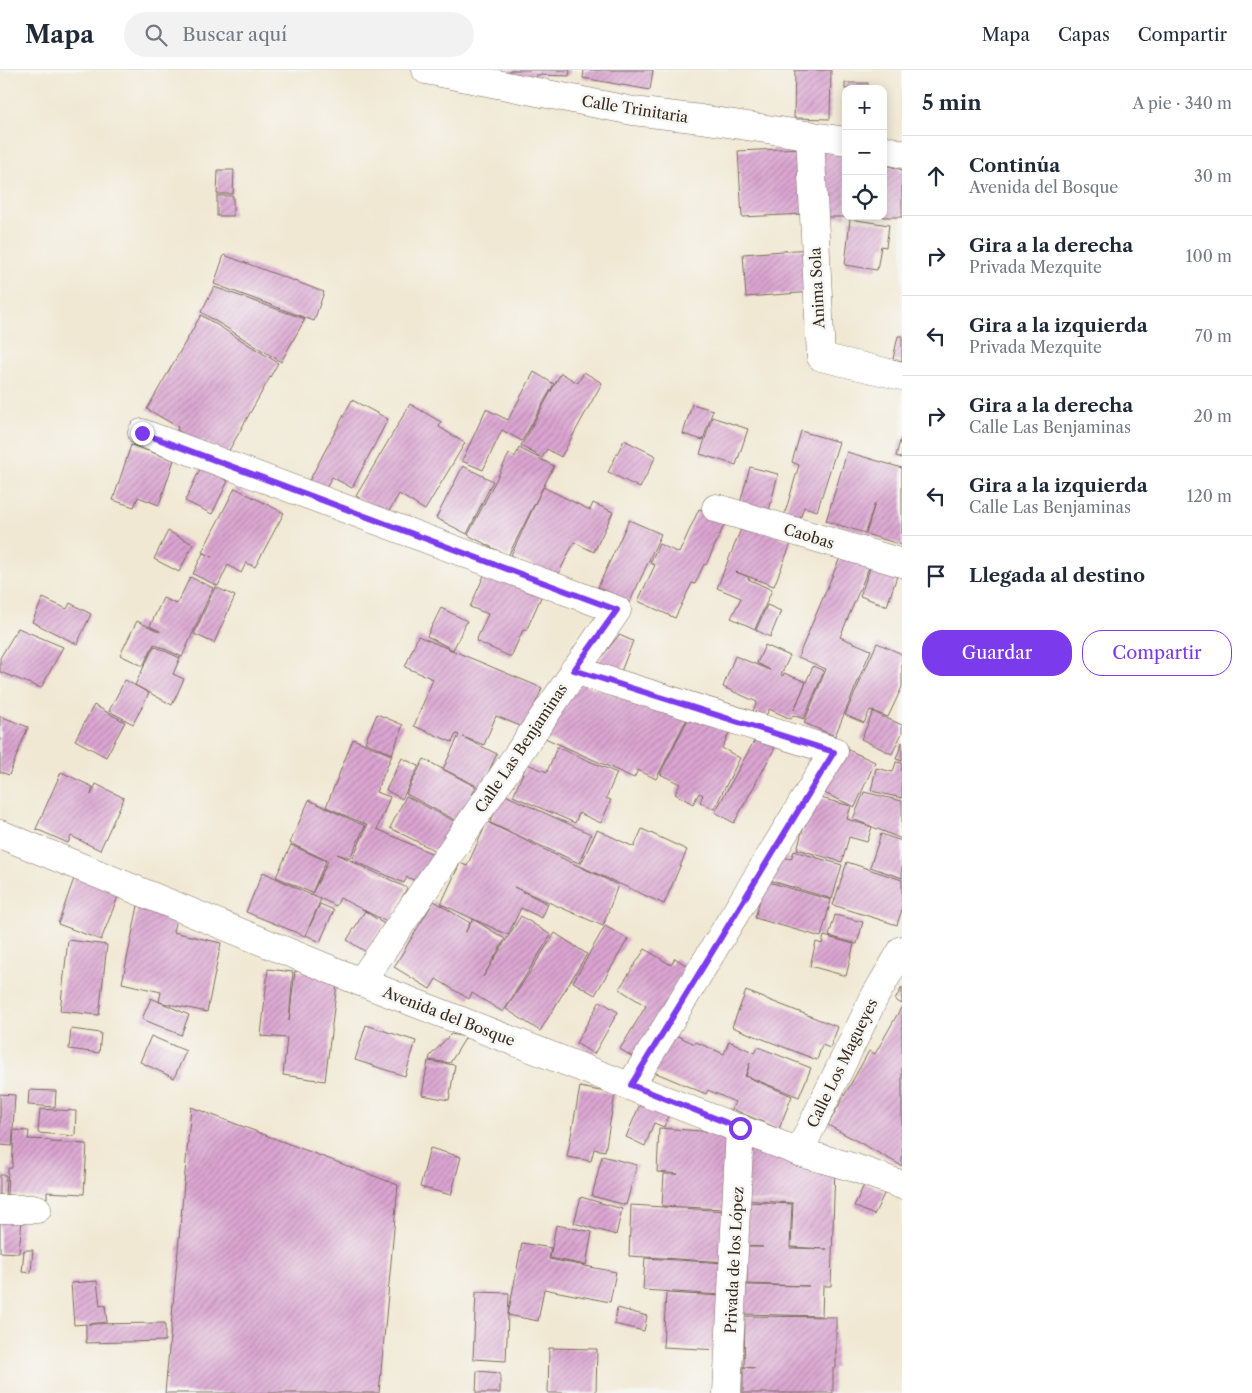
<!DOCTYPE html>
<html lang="es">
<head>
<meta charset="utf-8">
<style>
  :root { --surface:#fff; --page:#f2f2f3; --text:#1f2937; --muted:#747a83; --line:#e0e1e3; --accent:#7c3aed }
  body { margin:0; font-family:"Libre Caslon Text",serif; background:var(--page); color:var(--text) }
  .controls { position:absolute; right:15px; top:15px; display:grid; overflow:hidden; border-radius:10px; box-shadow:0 2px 12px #0003 }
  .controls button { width:45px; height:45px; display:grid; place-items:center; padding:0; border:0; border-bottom:1px solid var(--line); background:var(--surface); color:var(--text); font:25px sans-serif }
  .stop { position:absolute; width:15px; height:15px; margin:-11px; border:4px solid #7c3aed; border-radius:50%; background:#fff }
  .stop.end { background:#7c3aed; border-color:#fff; box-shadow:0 1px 5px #0008 }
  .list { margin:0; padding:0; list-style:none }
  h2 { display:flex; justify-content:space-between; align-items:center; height:65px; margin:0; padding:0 20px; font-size:21px }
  h2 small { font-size:16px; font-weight:400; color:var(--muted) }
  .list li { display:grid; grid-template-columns:32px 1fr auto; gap:15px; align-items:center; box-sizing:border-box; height:80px; padding:0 20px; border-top:1px solid var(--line) }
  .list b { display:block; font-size:19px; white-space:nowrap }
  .list p { margin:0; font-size:16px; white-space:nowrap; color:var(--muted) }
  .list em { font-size:16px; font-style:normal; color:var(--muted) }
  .actions { display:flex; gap:10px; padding:15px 20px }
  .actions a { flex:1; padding:11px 0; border:1px solid var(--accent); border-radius:20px; text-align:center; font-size:18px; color:var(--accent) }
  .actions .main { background:var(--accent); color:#fff }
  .icon { flex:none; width:28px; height:28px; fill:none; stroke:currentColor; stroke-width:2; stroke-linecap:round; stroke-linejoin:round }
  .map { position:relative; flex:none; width:902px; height:1323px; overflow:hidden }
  header { display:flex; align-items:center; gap:30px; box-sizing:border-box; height:70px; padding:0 25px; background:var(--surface); border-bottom:1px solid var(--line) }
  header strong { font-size:24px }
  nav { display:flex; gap:28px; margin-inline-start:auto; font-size:18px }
  .search { width:350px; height:45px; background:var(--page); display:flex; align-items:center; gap:12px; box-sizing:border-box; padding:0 18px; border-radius:28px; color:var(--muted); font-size:19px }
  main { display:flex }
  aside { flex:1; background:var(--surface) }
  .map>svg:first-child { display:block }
  .building { fill:url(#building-hatch) }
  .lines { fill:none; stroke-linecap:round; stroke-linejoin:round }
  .street-casing { stroke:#7b6c5d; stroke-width:29 }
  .secondary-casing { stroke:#7b6c5d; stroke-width:29 }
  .street { stroke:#fff; stroke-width:28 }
  .secondary { stroke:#fff; stroke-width:28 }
  .route { stroke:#7c3aed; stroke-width:6 }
  .labels { text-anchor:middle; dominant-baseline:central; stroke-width:5; stroke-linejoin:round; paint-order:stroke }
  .street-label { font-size:15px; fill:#3b2a1e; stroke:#f6f6f2 }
</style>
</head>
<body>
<header>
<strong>Mapa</strong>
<div class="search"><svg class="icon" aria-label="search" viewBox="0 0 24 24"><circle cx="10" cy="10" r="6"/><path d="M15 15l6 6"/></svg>Buscar aquí</div>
<nav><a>Mapa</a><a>Capas</a><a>Compartir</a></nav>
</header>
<main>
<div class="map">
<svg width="902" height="1323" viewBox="0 0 902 1323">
  <defs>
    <pattern id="building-hatch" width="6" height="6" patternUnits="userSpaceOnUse" patternTransform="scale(1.25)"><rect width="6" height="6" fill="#dba6d2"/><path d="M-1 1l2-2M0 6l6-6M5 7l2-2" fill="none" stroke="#b387aa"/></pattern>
  </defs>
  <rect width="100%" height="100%" fill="#f6f6f2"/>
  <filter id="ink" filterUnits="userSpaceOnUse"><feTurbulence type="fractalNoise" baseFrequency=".02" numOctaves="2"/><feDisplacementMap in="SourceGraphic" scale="10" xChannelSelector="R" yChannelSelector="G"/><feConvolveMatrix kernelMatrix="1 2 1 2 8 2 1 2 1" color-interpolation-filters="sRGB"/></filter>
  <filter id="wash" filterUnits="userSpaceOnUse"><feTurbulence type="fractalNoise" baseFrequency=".0096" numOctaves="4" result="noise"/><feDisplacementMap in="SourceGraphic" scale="20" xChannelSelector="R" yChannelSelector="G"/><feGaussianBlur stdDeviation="1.12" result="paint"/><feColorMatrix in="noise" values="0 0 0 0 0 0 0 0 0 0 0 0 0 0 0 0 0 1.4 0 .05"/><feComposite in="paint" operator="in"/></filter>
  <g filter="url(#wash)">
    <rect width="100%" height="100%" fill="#f1e8d3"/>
    <g id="blocks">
      <!-- building -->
      <g class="building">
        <path d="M510 0H570L569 6 536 5V8H510Z"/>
        <path d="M584 0H653L650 20 583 8Z"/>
        <path d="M795 0H831L830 49 794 48Z"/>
        <rect x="845" y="13" width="23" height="6"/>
        <path d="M801 78 805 144 742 147 738 81Z"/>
        <path d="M817 79 846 82V147H823Z"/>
        <path d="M883 94 902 100V147H883Z"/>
        <path d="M218 100H234L233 124H217Z"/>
        <rect x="217" y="126" width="16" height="20"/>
        <path d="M850 149 889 155 886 177 881 176 877 200 845 195Z"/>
        <path d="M809 179 813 222 746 227 743 184Z"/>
        <path d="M224 185 324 222 314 251 214 214Z"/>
        <path d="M214 217 305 249 281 292 201 242Z"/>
        <path d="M201 245 278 293 227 384 202 370 199 373 177 360 178 357 147 339Z"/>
        <path d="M898 266H902V291L893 289Z"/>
        <path d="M534 302 554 314 522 371 502 360 483 400 462 391 486 339 508 350Z"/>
        <path d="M584 302 602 313 561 387 547 379 542 388 521 376 561 303 578 313Z"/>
        <path d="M352 330 388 349 352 418 332 407 325 420 309 411Z"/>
        <path d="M410 334 441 352 439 357 465 373 425 440 399 424 387 445 356 426Z"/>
        <path d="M692 334 713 340 703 370 683 364Z"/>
        <path d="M712 347 748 359 736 395 700 384Z"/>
        <path d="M801 361 839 372 817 441 804 437 798 455 783 450 799 395 792 392Z"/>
        <path d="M901 367H902V388L896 386Z"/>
        <path d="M624 370 656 386 640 418 608 402Z"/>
        <path d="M131 375 174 390 159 435 138 427 134 437 113 430Z"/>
        <path d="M519 378 554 396 508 486 468 465 509 384 515 387Z"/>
        <path d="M847 382 902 398V475L866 464 875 433 865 463 826 451Z"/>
        <path d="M463 396 493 411 467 464 436 448Z"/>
        <path d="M201 397 228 411 212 444 185 431Z"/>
        <path d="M750 397 778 404 769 441 740 433Z"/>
        <path d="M543 417 590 440 593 433 613 442 594 482 574 472 557 507 511 485Z"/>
        <path d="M235 418 284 443 255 497 246 493 241 503 228 495 218 516 193 504 203 483 212 487 202 482Z"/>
        <path d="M699 439 726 451 706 495 704 494 695 514 692 513 675 548 638 531 655 495 650 493 659 474 679 483Z"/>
        <path d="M629 450 661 464 630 532 598 517Z"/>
        <path d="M743 454 792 471 774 516 736 502 749 507 748 509 772 520 755 559 731 548 741 528 717 518Z"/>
        <path d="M168 461 193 474 179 502 154 489Z"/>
        <path d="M842 483 870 495 840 567 871 580 835 666 804 653 826 599 798 587Z"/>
        <path d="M872 493 898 503 887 536 860 526Z"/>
        <path d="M486 501 542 525 526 561 523 560 511 587 476 571 488 544 470 537Z"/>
        <path d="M190 507 213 518 182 587 154 574 143 596 120 585 137 551 160 562V561L150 556 163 528 177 534Z"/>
        <path d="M215 517 235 526 214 573 194 564Z"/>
        <path d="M43 528 67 539 70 533 91 544 77 574 32 552Z"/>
        <path d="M767 535 781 541 770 567 756 560Z"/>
        <path d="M441 538 467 551 453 580 427 566Z"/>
        <path d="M18 558 63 577 41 618 0 602V588Z"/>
        <path d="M619 565 633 571 620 604 596 594Z"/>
        <path d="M418 566 542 618 525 658 496 646 484 675 463 667 497 684 481 718 443 699 459 665 456 664 452 672 414 656 433 609 405 597Z"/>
        <path d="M877 573 902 584V617L888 647 870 640 864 653 845 645Z"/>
        <path d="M765 575 790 586 781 605 783 606 784 603 806 612 794 640 813 596 824 601 804 649 793 645 791 649 769 639 766 646 753 641 757 632 723 617 735 586 770 600 757 593Z"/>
        <path d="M154 576 180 588 173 604 184 609 172 635 135 615Z"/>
        <path d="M125 610 149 623 133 654 109 641Z"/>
        <path d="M572 611 687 649 656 709 638 700 634 708 545 668Z"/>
        <path d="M94 635 125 652 106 687 75 670Z"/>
        <path d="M873 642 902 655V663L892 684 861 669Z"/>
        <path d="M691 643 731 659 722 678 740 688 714 739 700 732 703 725 699 723 693 734 675 724 680 714 660 704Z"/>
        <path d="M377 644 403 655 392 684 365 672Z"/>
        <path d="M0 646 28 657 9 705 0 702Z"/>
        <path d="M758 664 777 674 734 753 715 742Z"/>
        <path d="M353 669 392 685 376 722 390 727 377 759 433 784 420 813 407 807 404 813 352 790 367 755 326 737Z"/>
        <path d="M902 672V691L896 689Z"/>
        <path d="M557 677 617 703 606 728 611 730 601 753 579 743 575 753 513 726 527 694 547 702Z"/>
        <path d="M842 677 875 692 855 737 822 722Z"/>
        <path d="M402 688 419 696 402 729 386 720Z"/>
        <path d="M424 689 476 717 459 752 406 724Z"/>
        <path d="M896 692 902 693V728L871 721 876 698 893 702Z"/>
        <path d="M61 702 93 717 91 725 96 714 124 728 100 780 71 766 68 773 36 759Z"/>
        <path d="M864 722 902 731V769L853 749Z"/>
        <path d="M503 724 591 764 579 793 490 753Z"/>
        <path d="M406 726 454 751 438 782 390 758Z"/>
        <path d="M813 726 851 736 847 749 872 757 867 772 849 767 842 792 797 779Z"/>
        <path d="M309 730 365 756 350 788 337 784 407 818 389 853 340 828 336 836 312 824 328 791 290 773Z"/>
        <path d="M487 752 618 815 603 856 514 817 548 834 542 848 521 838 508 865 441 834 460 793 467 796Z"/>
        <path d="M642 759 687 780 664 834 580 796 597 760 634 777Z"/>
        <path d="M881 764 902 771V808L870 797Z"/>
        <path d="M291 775 326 791 312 823 276 807Z"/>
        <path d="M794 781 842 795 832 829 772 811 779 786 791 789Z"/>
        <path d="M847 792 902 810V839L897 855 833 835Z"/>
        <path d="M77 800 122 816 101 870 58 854Z"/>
        <path d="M263 802 311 825V826V825L321 829 305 866 246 842Z"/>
        <path d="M765 811 831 830 821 867 755 848Z"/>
        <path d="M434 831 470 853 465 863 473 849 505 869 483 907 521 846 551 865 503 942 472 923 469 929 436 909 430 919 394 897Z"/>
        <path d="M320 834 334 840 320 872 306 865Z"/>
        <path d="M138 836 177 844 173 862 221 873 207 942 159 932 161 922 122 913Z"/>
        <path d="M365 841 384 854 366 882 347 870Z"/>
        <path d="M835 845 863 852 857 874 829 866Z"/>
        <path d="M605 856 628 869 595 925 573 912Z"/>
        <path d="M555 863 587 884 540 961 506 939Z"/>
        <path d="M824 866 854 874 846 906 810 896 816 872 822 874Z"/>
        <path d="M68 870 107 875 99 945 60 941Z"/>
        <path d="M645 879 671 895 675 888 693 900 638 990 620 979 646 936 619 919Z"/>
        <path d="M268 899 293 902 289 951 295 901 338 906 325 1011 283 1005 287 968 261 966Z"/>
        <path d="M902 917V934L895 930Z"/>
        <path d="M746 921 838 957 830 978 822 975 817 990 732 957Z"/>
        <path d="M151 928 189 945 181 965 142 949Z"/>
        <path d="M600 931 618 942 594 984 576 973Z"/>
        <path d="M902 936V1096L828 1055 869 981 875 984Z"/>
        <path d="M366 955 416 971 405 1006 355 990Z"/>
        <path d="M71 959 101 963 99 983 69 979Z"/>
        <path d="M671 963 695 974 696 972 724 984 729 971 755 983 758 977 811 998 799 1027 746 1006 750 993 745 1006 792 1026 779 1059 732 1039 735 1032 708 1020 706 1024 654 1002Z"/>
        <path d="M451 964 466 967 450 993 429 990 430 986Z"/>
        <path d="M151 966 186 981 174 1008 140 992Z"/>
        <path d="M428 991 455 995 449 1030 422 1025Z"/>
        <path d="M580 1017 615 1024 605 1081 594 1079 591 1091 567 1087Z"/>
        <path d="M29 1020 56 1021 55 1037 28 1035Z"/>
        <path d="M0 1024 15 1025 12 1076 0 1075Z"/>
        <path d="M640 1034 668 1046 664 1057 654 1053 645 1076 626 1067Z"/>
        <path d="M191 1037 398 1115 379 1323H165Z"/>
        <path d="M40 1039 76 1041 75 1066 38 1063Z"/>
        <path d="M659 1058 730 1063 725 1139 662 1136 664 1104H678L657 1102Z"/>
        <path d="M14 1060 29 1061 28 1069 51 1070V1072L87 1074 84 1124 47 1122V1128L7 1125 8 1098H12Z"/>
        <path d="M430 1078 461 1087 451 1125 420 1117Z"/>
        <path d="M745 1078 794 1089 835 1097 831 1216H823L822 1246 744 1244V1215L809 1216 747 1214V1177H763L743 1176 745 1132 792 1134 790 1178 827 1179 791 1177 793 1133 742 1130Z"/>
        <path d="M602 1086 637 1095 626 1135 592 1126Z"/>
        <path d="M0 1105H6L5 1128H0Z"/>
        <path d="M865 1113 885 1122 874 1145 854 1136Z"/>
        <path d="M581 1127 622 1139 616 1165 574 1153Z"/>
        <path d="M631 1135 728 1141 725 1192 629 1186Z"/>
        <path d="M0 1147 22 1149 19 1183 0 1182Z"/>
        <path d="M556 1155 592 1162 586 1195 550 1188Z"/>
        <path d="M522 1173 551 1178 549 1189 616 1202 610 1232 544 1219 538 1251 508 1245Z"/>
        <path d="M24 1180H33L31 1203 22 1202Z"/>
        <path d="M645 1188 725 1193 723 1225 643 1220Z"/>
        <path d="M97 1211 100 1236 105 1235 107 1252 88 1254 165 1253V1271L86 1273V1254L74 1255 71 1213Z"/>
        <path d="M476 1222 509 1223 506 1291 473 1289Z"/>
        <path d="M666 1223 723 1226 720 1280 663 1277Z"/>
        <path d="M617 1238 647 1246 644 1261 614 1254Z"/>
        <path d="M745 1246 836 1247V1298H833V1323H743V1297L755 1298 744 1297Z"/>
        <path d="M549 1278 597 1279 596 1323H548Z"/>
        <path d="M477 1301 500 1303V1323H476Z"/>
      </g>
    </g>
  </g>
  <g filter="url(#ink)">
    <use href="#blocks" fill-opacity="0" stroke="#7b6c5d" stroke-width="1"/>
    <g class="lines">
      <!-- street casing -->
      <g class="street-casing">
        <g id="street">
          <path d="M426 0 633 41 701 49 846 71"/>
          <path d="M810 65 821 287 902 306"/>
          <path d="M883 79 902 84"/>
          <path d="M142 363 617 540 361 912"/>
          <path d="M716 438 902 493"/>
          <path d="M574 600 834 681 631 1015"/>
          <path d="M799 1082 875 926 902 880"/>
          <path d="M0 1139H37"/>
          <path d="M727 1323 740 1058"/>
        </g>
      </g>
      <!-- secondary casing -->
      <g class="secondary-casing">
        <path id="secondary" d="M0 764 361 912 799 1082 855 1098 902 1115"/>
      </g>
      <!-- street -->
      <use href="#street" class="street"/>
      <!-- secondary -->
      <use href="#secondary" class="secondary"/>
    </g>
  </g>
  <g class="lines" filter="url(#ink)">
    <!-- route -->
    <path class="route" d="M142 363 617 540 574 600 834 682 631 1015 740 1058"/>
  </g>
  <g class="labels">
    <!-- street labels -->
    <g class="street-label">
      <text transform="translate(635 39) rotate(9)">Calle Trinitaria</text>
      <text transform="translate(817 218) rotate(-93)">Anima Sola</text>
      <text transform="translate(809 466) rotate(17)">Caobas</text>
      <text transform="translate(521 678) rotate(-56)">Calle Las Benjaminas</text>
      <text transform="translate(449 946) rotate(21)">Avenida del Bosque</text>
      <text transform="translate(842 993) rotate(-64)">Calle Los Magueyes</text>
      <text transform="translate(734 1190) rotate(-87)">Privada de los López</text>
    </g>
  </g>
</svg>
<div class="controls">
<button>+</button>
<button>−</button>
<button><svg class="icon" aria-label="locate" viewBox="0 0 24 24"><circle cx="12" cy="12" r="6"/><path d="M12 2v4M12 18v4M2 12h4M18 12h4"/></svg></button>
</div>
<div class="stop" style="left:740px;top:1058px"></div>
<div class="stop end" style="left:142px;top:363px"></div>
</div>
<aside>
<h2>5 min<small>A pie · 340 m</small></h2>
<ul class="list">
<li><svg class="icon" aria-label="ahead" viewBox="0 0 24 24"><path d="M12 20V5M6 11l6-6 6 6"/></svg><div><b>Continúa</b><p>Avenida del Bosque</p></div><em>30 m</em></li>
<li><svg class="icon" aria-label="right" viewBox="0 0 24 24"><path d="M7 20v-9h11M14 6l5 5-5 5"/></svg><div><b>Gira a la derecha</b><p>Privada Mezquite</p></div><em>100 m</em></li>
<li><svg class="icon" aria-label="left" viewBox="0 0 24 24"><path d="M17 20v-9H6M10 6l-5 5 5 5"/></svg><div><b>Gira a la izquierda</b><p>Privada Mezquite</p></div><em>70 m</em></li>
<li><svg class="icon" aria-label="right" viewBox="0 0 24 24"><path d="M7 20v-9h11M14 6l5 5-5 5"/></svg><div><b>Gira a la derecha</b><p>Calle Las Benjaminas</p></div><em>20 m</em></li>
<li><svg class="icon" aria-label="left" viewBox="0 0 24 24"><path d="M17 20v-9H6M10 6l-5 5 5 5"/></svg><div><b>Gira a la izquierda</b><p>Calle Las Benjaminas</p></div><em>120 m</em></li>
<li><svg class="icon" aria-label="arrive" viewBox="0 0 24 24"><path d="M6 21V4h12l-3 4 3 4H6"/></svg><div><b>Llegada al destino</b></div></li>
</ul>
<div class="actions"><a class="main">Guardar</a><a>Compartir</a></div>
</aside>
</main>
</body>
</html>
